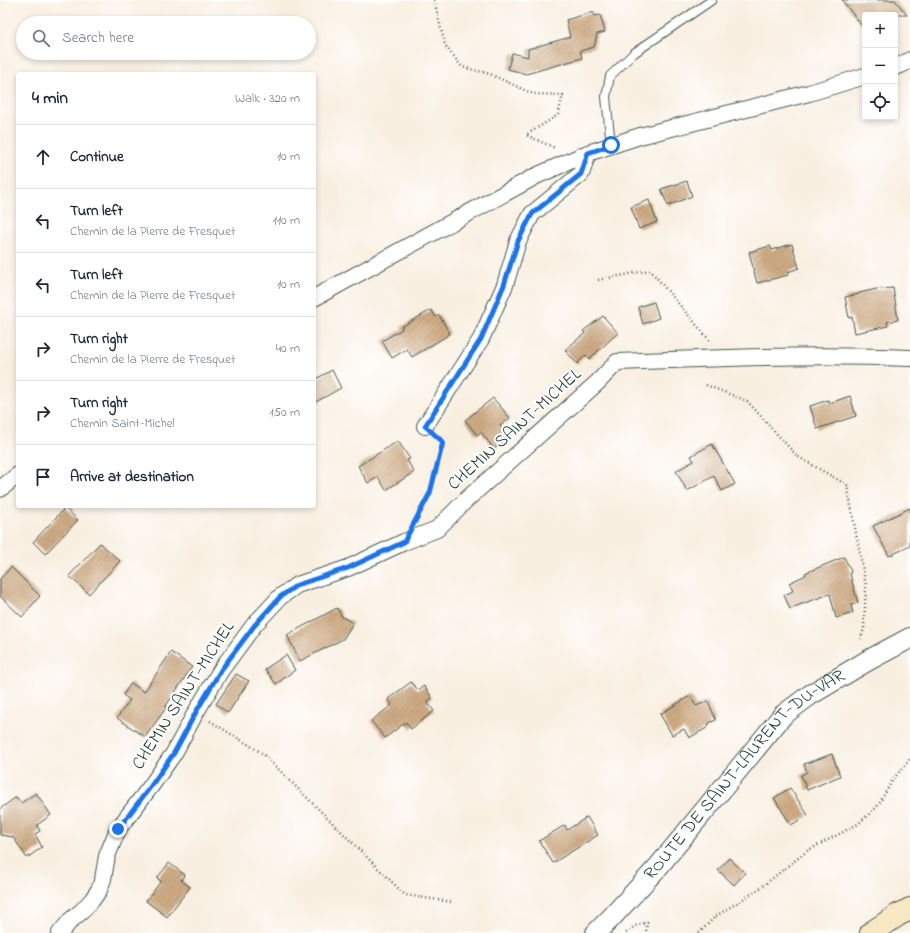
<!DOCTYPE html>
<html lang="en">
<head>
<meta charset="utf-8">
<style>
  :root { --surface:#fff; --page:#f2f2f3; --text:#1f2937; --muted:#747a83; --line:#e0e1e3 }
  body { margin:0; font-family:"Indie Flower",sans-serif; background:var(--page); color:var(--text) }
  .controls { position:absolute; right:12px; top:12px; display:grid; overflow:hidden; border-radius:4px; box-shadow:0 2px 6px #0003 }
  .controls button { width:36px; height:36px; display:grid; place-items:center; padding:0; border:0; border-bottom:1px solid var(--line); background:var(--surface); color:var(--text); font:20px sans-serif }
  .stop { position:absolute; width:12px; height:12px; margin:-9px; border:3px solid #1a73e8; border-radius:50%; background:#fff }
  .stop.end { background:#1a73e8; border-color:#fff; box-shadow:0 1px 4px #0008 }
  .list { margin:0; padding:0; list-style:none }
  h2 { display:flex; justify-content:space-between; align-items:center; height:52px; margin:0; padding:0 16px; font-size:17px }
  h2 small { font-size:13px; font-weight:400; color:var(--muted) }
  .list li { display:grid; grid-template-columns:26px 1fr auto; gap:12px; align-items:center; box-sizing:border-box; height:64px; padding:0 16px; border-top:1px solid var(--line) }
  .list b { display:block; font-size:15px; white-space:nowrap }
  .list p { margin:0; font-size:13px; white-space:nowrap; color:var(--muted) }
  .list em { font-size:13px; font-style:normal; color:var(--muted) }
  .icon { flex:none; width:22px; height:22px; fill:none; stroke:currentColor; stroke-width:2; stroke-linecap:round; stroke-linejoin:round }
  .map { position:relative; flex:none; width:910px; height:933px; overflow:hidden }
  .search { position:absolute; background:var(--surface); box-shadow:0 2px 6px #0003; left:16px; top:16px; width:300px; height:44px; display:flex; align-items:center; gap:10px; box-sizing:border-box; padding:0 14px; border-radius:22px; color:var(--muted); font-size:15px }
  .panel { position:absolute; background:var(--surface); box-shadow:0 2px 6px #0003; left:16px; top:72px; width:300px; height:436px; border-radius:4px }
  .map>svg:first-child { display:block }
  .building { fill:url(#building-hatch) }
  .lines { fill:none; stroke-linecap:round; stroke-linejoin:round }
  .service-casing { stroke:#40584e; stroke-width:10 }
  .minor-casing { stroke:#40584e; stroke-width:18 }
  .tertiary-casing { stroke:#40584e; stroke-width:22 }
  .secondary-casing { stroke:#40584e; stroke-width:24 }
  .path { stroke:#40584e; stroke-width:2.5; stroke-dasharray:1 3; stroke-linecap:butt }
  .service { stroke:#fff; stroke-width:8 }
  .minor { stroke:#fff; stroke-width:16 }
  .tertiary { stroke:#fff; stroke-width:20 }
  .secondary { stroke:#f7e8c3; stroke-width:22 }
  .route { stroke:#1a73e8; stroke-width:5 }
  .labels { text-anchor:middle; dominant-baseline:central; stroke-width:4; stroke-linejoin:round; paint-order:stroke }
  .street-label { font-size:18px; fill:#1f3d34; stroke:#fff }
</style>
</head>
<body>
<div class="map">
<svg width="910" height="933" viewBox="0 0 910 933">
  <defs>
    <pattern id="building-hatch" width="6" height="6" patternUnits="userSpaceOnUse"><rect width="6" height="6" fill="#cfab84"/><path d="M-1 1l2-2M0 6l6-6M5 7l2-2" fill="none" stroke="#a78c6d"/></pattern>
  </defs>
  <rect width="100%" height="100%" fill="#fff"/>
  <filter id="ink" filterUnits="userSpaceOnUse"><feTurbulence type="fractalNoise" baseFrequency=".025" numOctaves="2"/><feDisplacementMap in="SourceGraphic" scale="8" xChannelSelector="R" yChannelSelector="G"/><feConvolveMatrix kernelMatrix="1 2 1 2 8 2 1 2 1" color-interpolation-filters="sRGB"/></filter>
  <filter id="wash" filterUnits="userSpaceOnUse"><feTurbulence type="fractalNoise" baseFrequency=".012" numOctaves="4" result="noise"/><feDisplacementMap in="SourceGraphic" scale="16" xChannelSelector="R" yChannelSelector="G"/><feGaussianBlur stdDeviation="0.9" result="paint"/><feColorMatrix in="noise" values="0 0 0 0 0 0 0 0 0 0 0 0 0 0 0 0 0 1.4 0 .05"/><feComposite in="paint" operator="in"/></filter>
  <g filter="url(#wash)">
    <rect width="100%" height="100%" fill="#f9efe1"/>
    <g id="blocks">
      <!-- building -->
      <g class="building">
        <path d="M842 0H895L907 15H865V30Z"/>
        <path d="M593 12 594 16 600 15 605 32 597 34 594 47 580 51 582 58 526 74 508 69 512 53 528 57V49L570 37 566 20Z"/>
        <path d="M687 181 692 196 668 206 661 189Z"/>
        <path d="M649 200 657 222 639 229 631 207Z"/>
        <path d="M792 244 799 268 788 272V275L757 283 749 252 770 246 772 250Z"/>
        <path d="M881 288V289L893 288 898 320 887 322 888 326 855 333 852 317 849 318 845 297 859 294V293Z"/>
        <path d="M654 302 659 318 643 324 638 307Z"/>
        <path d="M431 310 436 317 439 315 450 334 412 357 407 349 392 358 382 341 402 329 401 327Z"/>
        <path d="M603 316 618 333 589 359 586 355 577 364 565 350 585 333 583 331Z"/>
        <path d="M332 370 341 388 314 403V380Z"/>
        <path d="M850 396 856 416 817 429 810 406 828 400 830 403Z"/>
        <path d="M493 398 510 418 500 426 509 437 494 449 481 432 477 435 465 420Z"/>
        <path d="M398 441 410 459 407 460 414 472 386 490 378 477 368 483 358 466Z"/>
        <path d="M712 444 735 484 722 491 714 476 687 491 676 471 694 461 691 456Z"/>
        <path d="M65 508 78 520 45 554 33 542Z"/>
        <path d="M910 508V546L889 556 873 526Z"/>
        <path d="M100 543 120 561 89 594 69 576Z"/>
        <path d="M844 557 851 571 850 574 858 603 851 605 853 613 836 618 830 594 799 605 790 609 784 595 793 591 789 583 806 575 805 573Z"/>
        <path d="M11 567 40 596 22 617 0 596V579Z"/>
        <path d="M337 608 342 617 353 623 343 639 300 661 287 635Z"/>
        <path d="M171 652 192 667 165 707 166 708 145 737 117 718 130 700 123 695 131 683 144 692Z"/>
        <path d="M286 655 295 670 276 684 265 669Z"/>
        <path d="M236 674 249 681 228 713 216 704Z"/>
        <path d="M411 682 418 690 424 686 432 698 427 702 434 711 411 729 406 722 385 738 371 721 392 705 388 699Z"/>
        <path d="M690 696 696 706 708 701 716 720 709 723 708 727 705 729 689 738 684 729 672 735 660 714Z"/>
        <path d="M832 754 840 776 807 790 801 775 807 772 804 764Z"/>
        <path d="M790 788 808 815 791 825 774 798Z"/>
        <path d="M36 793 51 815 37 825 40 831 35 834 42 847 27 858 13 837 0 835V809L16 797 21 803Z"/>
        <path d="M587 817 598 835 553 863 539 841 565 825 567 830Z"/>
        <path d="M729 858 745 873 734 885 718 870Z"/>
        <path d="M169 863 185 875 181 880 190 887 167 917 146 901 161 881 157 878Z"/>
      </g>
    </g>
  </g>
  <g filter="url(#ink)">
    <use href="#blocks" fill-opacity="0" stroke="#40584e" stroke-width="1"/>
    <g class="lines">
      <!-- service casing -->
      <g class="service-casing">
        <path id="service" d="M611 145 606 97 610 76 634 53 712 0"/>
      </g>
      <!-- minor casing -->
      <g class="minor-casing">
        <g id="minor">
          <path d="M895 67 901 65 910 60"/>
          <path d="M314 298 536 176 588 153 640 136 809 93 865 76"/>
          <path d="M425 426 481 339 505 285 518 241 532 214 581 174 588 153"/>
          <path d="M0 489 18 475"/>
          <path d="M60 933 71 920 82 911 92 900 99 890 103 879 107 856 118 829 151 786 174 753 196 712 221 670 254 625 280 597 297 585 348 568 404 542 437 529 466 500 598 382 617 362C715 358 812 354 910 358"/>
        </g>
      </g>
      <!-- tertiary casing -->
      <g class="tertiary-casing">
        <g id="tertiary">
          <path id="s1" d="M596 933 610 919 658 867 783 715 810 695 867 661 910 638"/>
        </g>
      </g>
      <!-- secondary casing -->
      <g class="secondary-casing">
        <path id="secondary" d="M871 933 898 915 910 909"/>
      </g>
      <!-- path -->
      <g class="path">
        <path d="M434 0 445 45 462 67 490 74 533 94 563 95 558 115 526 135 555 148 554 149"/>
        <path d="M598 280 650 270 711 342"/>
        <path d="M706 385 747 401 797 456 847 485 866 586 864 628 861 639"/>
        <path d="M417 518 430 493 443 442 437 437"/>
        <path d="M210 721 262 753 405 895 452 902"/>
        <path d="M626 933 635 926 647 922 646 933"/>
        <path d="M699 933 716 916 759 889 807 851 858 824 877 807 894 778 910 759"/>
      </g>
      <!-- service -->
      <use href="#service" class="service"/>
      <!-- minor -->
      <use href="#minor" class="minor"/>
      <!-- tertiary -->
      <use href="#tertiary" class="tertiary"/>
      <!-- secondary -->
      <use href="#secondary" class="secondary"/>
    </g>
  </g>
  <g class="lines" filter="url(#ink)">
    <!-- route -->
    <path class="route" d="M118 829 151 786 174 753 196 712 221 670 254 626 280 597 297 585 348 568 404 542 430 493 443 442 425 426 481 339 504 285 518 241 532 214 581 174 588 153 611 145"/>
  </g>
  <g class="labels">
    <!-- street labels -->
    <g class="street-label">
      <text transform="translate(515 430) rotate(-42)">CHEMIN SAINT-MICHEL</text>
      <text transform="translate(184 696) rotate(-57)">CHEMIN SAINT-MICHEL</text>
      <text stroke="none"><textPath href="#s1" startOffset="218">ROUTE DE SAINT-LAURENT-DU-VAR</textPath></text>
    </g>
  </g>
</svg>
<div class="controls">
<button>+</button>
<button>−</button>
<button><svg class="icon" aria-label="locate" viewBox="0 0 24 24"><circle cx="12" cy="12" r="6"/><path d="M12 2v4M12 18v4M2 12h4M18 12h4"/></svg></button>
</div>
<div class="stop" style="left:611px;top:145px"></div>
<div class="stop end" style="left:118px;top:829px"></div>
<div class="search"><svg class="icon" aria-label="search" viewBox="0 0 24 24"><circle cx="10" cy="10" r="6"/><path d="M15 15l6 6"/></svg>Search here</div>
<section class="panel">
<h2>4 min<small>Walk · 320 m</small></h2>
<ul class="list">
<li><svg class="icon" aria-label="ahead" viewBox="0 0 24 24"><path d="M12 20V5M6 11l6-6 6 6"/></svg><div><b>Continue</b></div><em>10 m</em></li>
<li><svg class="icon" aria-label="left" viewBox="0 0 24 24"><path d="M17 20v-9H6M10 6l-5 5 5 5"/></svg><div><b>Turn left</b><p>Chemin de la Pierre de Fresquet</p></div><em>110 m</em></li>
<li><svg class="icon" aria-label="left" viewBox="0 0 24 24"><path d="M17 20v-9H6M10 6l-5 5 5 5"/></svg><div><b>Turn left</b><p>Chemin de la Pierre de Fresquet</p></div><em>10 m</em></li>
<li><svg class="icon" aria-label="right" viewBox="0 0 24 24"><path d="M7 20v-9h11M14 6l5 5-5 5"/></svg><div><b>Turn right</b><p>Chemin de la Pierre de Fresquet</p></div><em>40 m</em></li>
<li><svg class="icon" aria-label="right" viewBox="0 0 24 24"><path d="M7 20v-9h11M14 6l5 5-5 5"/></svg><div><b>Turn right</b><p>Chemin Saint-Michel</p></div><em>150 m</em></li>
<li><svg class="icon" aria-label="arrive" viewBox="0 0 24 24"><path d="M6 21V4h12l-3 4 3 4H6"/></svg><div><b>Arrive at destination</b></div></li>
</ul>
</section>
</div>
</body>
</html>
